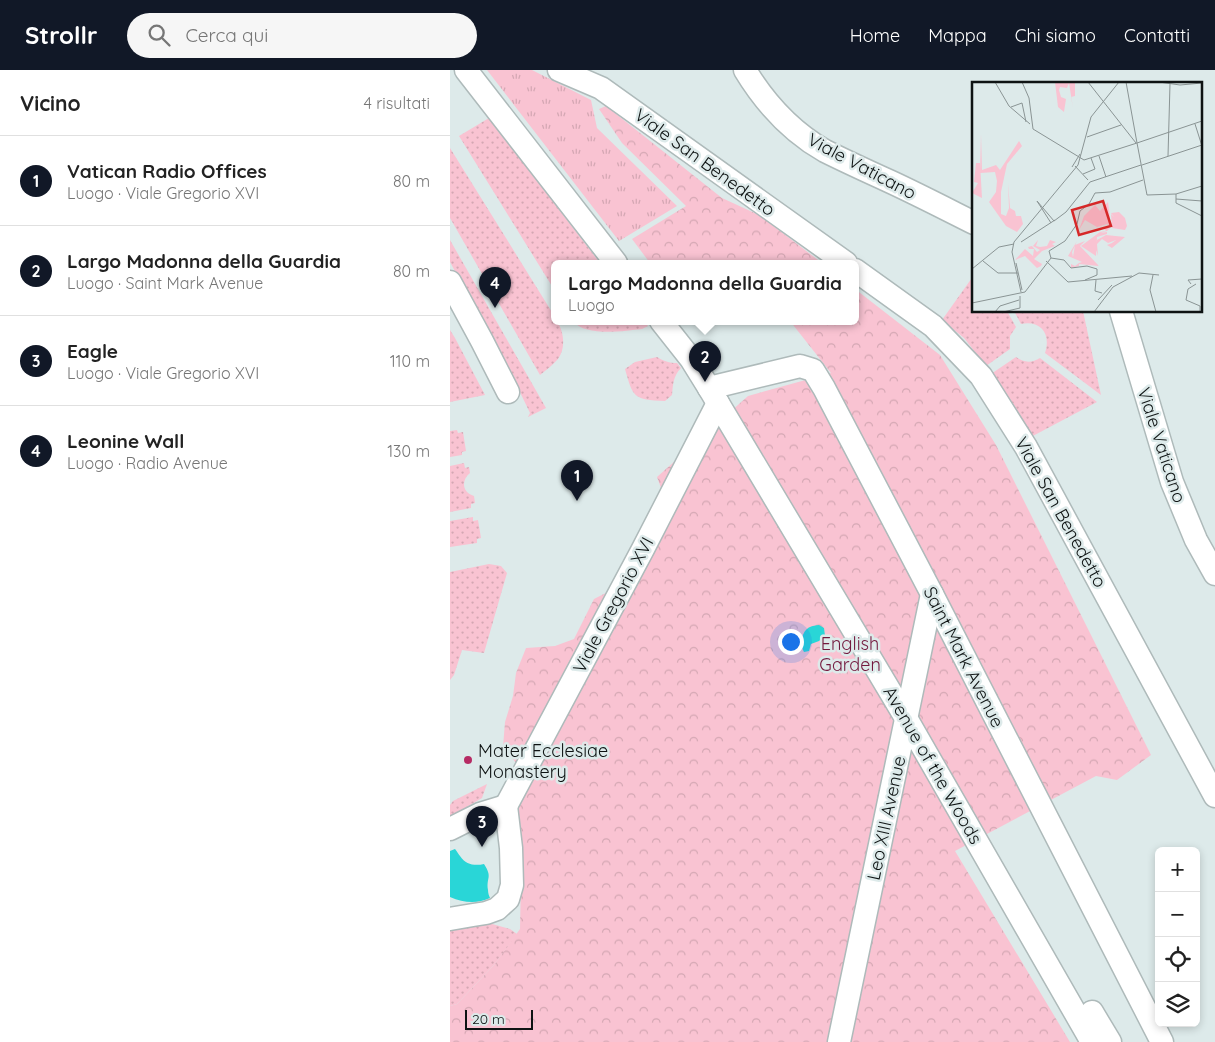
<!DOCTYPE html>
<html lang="it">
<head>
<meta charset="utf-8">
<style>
  :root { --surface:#fff; --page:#f6f6f6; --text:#222; --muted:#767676; --line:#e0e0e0; --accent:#111827 }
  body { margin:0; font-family:Quicksand,sans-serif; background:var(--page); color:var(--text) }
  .controls { position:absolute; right:15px; bottom:15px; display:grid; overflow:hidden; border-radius:8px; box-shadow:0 2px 8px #0003 }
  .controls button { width:45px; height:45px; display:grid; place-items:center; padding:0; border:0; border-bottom:1px solid var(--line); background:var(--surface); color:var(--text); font:25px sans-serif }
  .scale { position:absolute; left:15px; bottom:12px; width:68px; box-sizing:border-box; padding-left:5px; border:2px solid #0e1313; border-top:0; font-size:14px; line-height:18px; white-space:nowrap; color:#0e1313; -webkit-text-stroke:4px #ddeaea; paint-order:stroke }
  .you { position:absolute; left:340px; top:571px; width:18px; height:18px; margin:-12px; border:4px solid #fff; border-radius:50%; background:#1a73e8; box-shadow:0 0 0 8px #1a73e833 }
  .badge { display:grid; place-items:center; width:32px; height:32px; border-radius:50%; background:var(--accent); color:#fff; font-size:16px; font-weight:700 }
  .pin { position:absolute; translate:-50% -41px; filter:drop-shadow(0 1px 2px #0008) }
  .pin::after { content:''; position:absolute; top:26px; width:18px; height:15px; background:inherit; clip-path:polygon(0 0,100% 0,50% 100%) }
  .popup { position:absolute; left:101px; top:190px; width:308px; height:65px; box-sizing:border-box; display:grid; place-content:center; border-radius:8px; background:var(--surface); filter:drop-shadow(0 1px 4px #0005); font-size:16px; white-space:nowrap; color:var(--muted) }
  .popup b { font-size:19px; color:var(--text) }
  .popup::after { content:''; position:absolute; left:50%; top:100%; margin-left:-10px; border:10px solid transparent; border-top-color:var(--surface) }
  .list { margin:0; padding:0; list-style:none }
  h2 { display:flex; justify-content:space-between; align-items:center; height:65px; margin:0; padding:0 20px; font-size:21px }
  h2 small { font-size:16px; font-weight:400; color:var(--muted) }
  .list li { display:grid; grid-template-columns:32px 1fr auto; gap:15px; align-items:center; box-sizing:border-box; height:90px; padding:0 20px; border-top:1px solid var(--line) }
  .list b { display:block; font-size:19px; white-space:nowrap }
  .list p { margin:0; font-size:16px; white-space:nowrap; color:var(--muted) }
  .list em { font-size:16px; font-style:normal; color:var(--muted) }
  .icon { flex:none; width:28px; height:28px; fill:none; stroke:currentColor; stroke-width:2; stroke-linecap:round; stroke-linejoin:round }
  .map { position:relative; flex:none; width:765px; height:972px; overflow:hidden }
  header { display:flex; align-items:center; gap:30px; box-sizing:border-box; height:70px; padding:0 25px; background:var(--accent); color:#fff }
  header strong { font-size:24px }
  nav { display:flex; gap:28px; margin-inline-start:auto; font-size:18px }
  .search { width:350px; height:45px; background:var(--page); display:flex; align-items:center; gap:12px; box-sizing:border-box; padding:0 18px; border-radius:28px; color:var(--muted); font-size:19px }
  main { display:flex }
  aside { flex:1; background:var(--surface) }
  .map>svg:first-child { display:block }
  .grass { fill:url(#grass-tufts) }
  .forest { fill:url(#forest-crowns) }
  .park { fill:url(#park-dots) }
  .water { fill:#29d6d7 }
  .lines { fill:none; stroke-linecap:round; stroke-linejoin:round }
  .minor-casing { stroke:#aebaba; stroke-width:25 }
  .minor { stroke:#fff; stroke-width:22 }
  .poi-dot { fill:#b62b64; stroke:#ddeaea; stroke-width:2 }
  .labels { text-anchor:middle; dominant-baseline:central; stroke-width:5; stroke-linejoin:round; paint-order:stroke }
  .street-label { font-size:18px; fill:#0e1313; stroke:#ddeaea }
  .park-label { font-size:18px; fill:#73183d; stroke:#ddeaea }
  .poi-label { font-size:18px; fill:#0e1313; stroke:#ddeaea; text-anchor:start }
  .inset-road { fill:none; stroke:#8a9494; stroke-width:1 }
  .view { fill:#d62828; fill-opacity:0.15; stroke:#d62828; stroke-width:2.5 }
  .inset-edge { fill:none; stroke:#0e1313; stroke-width:2.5 }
</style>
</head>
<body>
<header>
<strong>Strollr</strong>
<div class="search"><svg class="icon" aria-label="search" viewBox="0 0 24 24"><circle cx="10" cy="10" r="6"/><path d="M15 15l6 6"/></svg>Cerca qui</div>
<nav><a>Home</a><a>Mappa</a><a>Chi siamo</a><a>Contatti</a></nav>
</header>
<main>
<aside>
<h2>Vicino<small>4 risultati</small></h2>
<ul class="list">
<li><span class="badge">1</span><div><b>Vatican Radio Offices</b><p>Luogo · Viale Gregorio XVI</p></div><em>80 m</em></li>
<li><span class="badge">2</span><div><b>Largo Madonna della Guardia</b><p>Luogo · Saint Mark Avenue</p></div><em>80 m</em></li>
<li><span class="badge">3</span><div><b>Eagle</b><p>Luogo · Viale Gregorio XVI</p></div><em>110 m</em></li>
<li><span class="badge">4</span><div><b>Leonine Wall</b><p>Luogo · Radio Avenue</p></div><em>130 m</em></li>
</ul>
</aside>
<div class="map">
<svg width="765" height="972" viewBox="0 0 765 972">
  <defs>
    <pattern id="grass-tufts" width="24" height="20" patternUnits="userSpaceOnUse" patternTransform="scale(1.25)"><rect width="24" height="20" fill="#f9c3d2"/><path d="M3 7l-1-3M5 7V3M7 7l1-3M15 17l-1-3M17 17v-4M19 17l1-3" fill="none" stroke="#d4a7b3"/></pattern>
    <pattern id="forest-crowns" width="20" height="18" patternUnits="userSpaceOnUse" patternTransform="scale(1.25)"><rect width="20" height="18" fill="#f9c3d2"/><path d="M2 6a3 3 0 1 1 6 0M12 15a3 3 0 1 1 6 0" fill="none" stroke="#d4a7b3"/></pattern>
    <pattern id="park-dots" width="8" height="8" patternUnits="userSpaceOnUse" patternTransform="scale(1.25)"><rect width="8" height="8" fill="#f9c3d2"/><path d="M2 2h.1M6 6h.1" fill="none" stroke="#d4a7b3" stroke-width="1.8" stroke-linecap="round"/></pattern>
  </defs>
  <rect width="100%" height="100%" fill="#ddeaea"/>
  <!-- grass -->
  <path class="grass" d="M37 0H82L141 30 147 58 227 136 169 171Z"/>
  <!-- forest -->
  <g class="forest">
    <path d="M156 36 272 128 309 145 372 193H294L293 192 289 193H200L182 169 236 136 172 73 149 39Z"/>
    <path d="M405 219 490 285 546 375 701 685 667 710 646 706 505 781 620 972H0V936L7 934 44 895 70 859 71 805 58 719 66 693 53 677 55 652 63 626 66 603 76 578 105 576 124 569 144 529 185 508 214 426 207 407 298 326 381 303 340 251H405Z"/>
  </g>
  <!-- park -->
  <g class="park">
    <path d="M39 48 150 193H105V221L9 66Z"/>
    <path d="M0 78 105 247V251H107C114 262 116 278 108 289 103 295 96 300 90 305L0 148Z"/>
    <path d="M0 170 96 338 78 347 80 343 68 318 0 192Z"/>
    <path d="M524 205V241H557L566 257 560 266V279L536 296 514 268 492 250Z"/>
    <path d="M564 241H633L651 325 595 283C601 265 592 250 571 254Z"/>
    <path d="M123 251H194L198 256 192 259C174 261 135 267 123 251Z"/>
    <path d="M0 260 5 268 35 325 0 332Z"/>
    <path d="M207 287C214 291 219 293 227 293L231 298C223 306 223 315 222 325L215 331C183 330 183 327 175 299L185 292Z"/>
    <path d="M566 287C574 293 582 293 590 288L647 332 579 368 541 304Z"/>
    <path d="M7 360 8 363 13 362 16 381 12 382V385L0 387V361Z"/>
    <path d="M14 393 15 398 19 397 20 403C11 410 12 423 24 426L25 433 21 434V438L0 442V396Z"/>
    <path d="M23 447V451L28 450 31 468 27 469V473L0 477V451Z"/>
    <path d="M39 494 51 496 57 503 34 583 12 580 4 605 0 610V502Z"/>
    <path d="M37 714 32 728 0 747V735L3 731Z"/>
    <path d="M35 852 60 859 67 864 44 895 7 934 0 936V861L15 853Z"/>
  </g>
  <!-- water -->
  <g class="water">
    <path d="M369 555 374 558 375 566 369 571 361 574 359 581 354 582C350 575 351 561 360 557 362 556 366 555 369 555Z"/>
    <path d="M5 779C7 781 8 784 10 786 16 795 25 796 34 794 43 808 36 807 38 820 38 823 39 826 40 828 27 834 14 833 0 827V781Z"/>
  </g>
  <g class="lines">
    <!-- minor casing -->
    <g class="minor-casing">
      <g id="minor">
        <path d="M16 0 166 193"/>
        <path d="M109 0 151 18 396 193"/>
        <path d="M295 0C315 33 342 62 375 81 397 92 419 102 441 112 469 125 496 139 524 153"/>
        <path d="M405 200 483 256 531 306 576 377 765 726"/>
        <path d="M0 212 32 271 58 322"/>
        <path d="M671 241 722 412 746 470 765 504"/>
        <path d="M211 251 241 289 259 318 456 648 642 972"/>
        <path d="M259 318 350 296 363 300 374 318 482 524 712 972"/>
        <path d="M56 736 193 479 268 333"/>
        <path d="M0 759 30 744 56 736"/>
        <path d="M0 849 23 845 36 843 47 839 58 829 62 815 61 778 56 736"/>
        <path d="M642 942 660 972"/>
        <path d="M389 972 482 524"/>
      </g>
    </g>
    <!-- minor -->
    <use href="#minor" class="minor"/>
  </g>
  <!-- markers -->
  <circle class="poi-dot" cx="18" cy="690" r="5"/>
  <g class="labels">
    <!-- street labels -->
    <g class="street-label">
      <text transform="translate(255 92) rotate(36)">Viale San Benedetto</text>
      <text transform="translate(412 96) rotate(28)">Viale Vaticano</text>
      <text transform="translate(712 375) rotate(72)">Viale Vaticano</text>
      <text transform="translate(611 442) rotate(61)">Viale San Benedetto</text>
      <text transform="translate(163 535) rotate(-62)">Viale Gregorio XVI</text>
      <text transform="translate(514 587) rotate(63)">Saint Mark Avenue</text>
      <text transform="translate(483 695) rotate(60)">Avenue of the Woods</text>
      <text transform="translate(436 748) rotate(-78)">Leo XIII Avenue</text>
    </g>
    <!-- park labels -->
    <g class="park-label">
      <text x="400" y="573">English<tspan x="400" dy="21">Garden</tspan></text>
    </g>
    <!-- poi labels -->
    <g class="poi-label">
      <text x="28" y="680">Mater Ecclesiae<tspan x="28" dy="21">Monastery</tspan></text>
    </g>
  </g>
  <!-- overview -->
  <g transform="translate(522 12)">
    <rect width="230" height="230" fill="#ddeaea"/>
    <path d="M83 0H103V14L99 15 101 26 97 1 95 6 88 5 87 8 89 15 94 17 92 30 86 25ZM4 81H8L10 116 0 111 6 101 2 100ZM136 120 139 145 135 142 125 145 113 138 107 148 112 134 123 123 128 129ZM66 158 64 164 68 165 75 164 78 158 84 160 80 162 83 164 70 169 62 177 70 182 69 184 65 186 53 174 43 178 53 167 61 174 62 167H57L56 165 60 164 65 170 68 168 61 164Z" fill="#f9c3d2"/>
    <path d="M9 52 10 88 24 83 28 88 47 59 50 64 35 82 29 110V132L34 134 37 126 36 101 38 126 43 129 44 134H49L51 142 45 150 34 144 17 120 24 110 25 99 23 90 8 91ZM147 130 153 136 155 144 153 148 140 146 139 132 142 135 139 131ZM130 145 138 146 135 149 128 151 135 150V152L125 155 124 174 109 164 128 150 134 149ZM134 153 153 155 140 166 135 163 140 161 144 158 136 161 130 157 125 162 126 174 124 167 125 158ZM105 159 100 170 101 175 103 163 113 159 108 164 127 184 107 182V184L99 186V182L103 184 107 181 110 180 96 174Z" fill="#f9c3d2"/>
    <path class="inset-road" d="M23 0 37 24 58 42M50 0 57 16 61 47 112 78 165 61 175 113 204 112 230 104M116 0 164 61M154 0 165 61M187 0 208 3 230 1M39 25 50 21 54 40M223 42 230 64M115 55 149 43M165 61 230 39M127 74 134 95M196 74 198 2M170 83 230 63M103 84 116 98M100 85 108 72M111 92 123 87 119 76M204 112V121L230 134M204 117 230 119M82 139 94 130 118 100 169 83M79 141 65 119 82 139M49 160 83 138M79 176 92 178 99 186 115 184 125 187V193L113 198M11 179 26 191H46M74 179 96 200 160 194M44 181 50 208M0 187 27 165 42 162M181 193 178 208 184 230M124 198 123 209 130 211M219 202 216 198 230 197M224 202 216 207 214 218 228 224V230M49 210 40 170 42 160 106 83 119 35 147 0M126 218 140 203M0 221 53 210 79 176 77 169 93 159 105 142 108 129 117 122 123 111 138 110 171 98M23 230 28 224 47 218M31 230 48 226V214M122 230 141 205 167 191 187 193"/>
    <path class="view" d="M131 119 139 144 107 153 100 128Z"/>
    <rect width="230" height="230" class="inset-edge"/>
  </g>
</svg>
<div class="controls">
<button>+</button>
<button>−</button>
<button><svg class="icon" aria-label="locate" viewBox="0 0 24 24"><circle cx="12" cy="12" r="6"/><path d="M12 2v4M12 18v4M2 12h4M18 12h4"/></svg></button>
<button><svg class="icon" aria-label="layers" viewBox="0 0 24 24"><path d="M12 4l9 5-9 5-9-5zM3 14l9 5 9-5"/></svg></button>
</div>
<div class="scale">20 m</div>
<div class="you"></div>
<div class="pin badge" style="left:127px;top:431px">1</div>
<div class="pin badge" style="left:255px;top:312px">2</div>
<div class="popup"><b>Largo Madonna della Guardia</b>Luogo</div>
<div class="pin badge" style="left:32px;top:777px">3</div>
<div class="pin badge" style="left:45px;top:238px">4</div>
</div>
</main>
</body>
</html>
